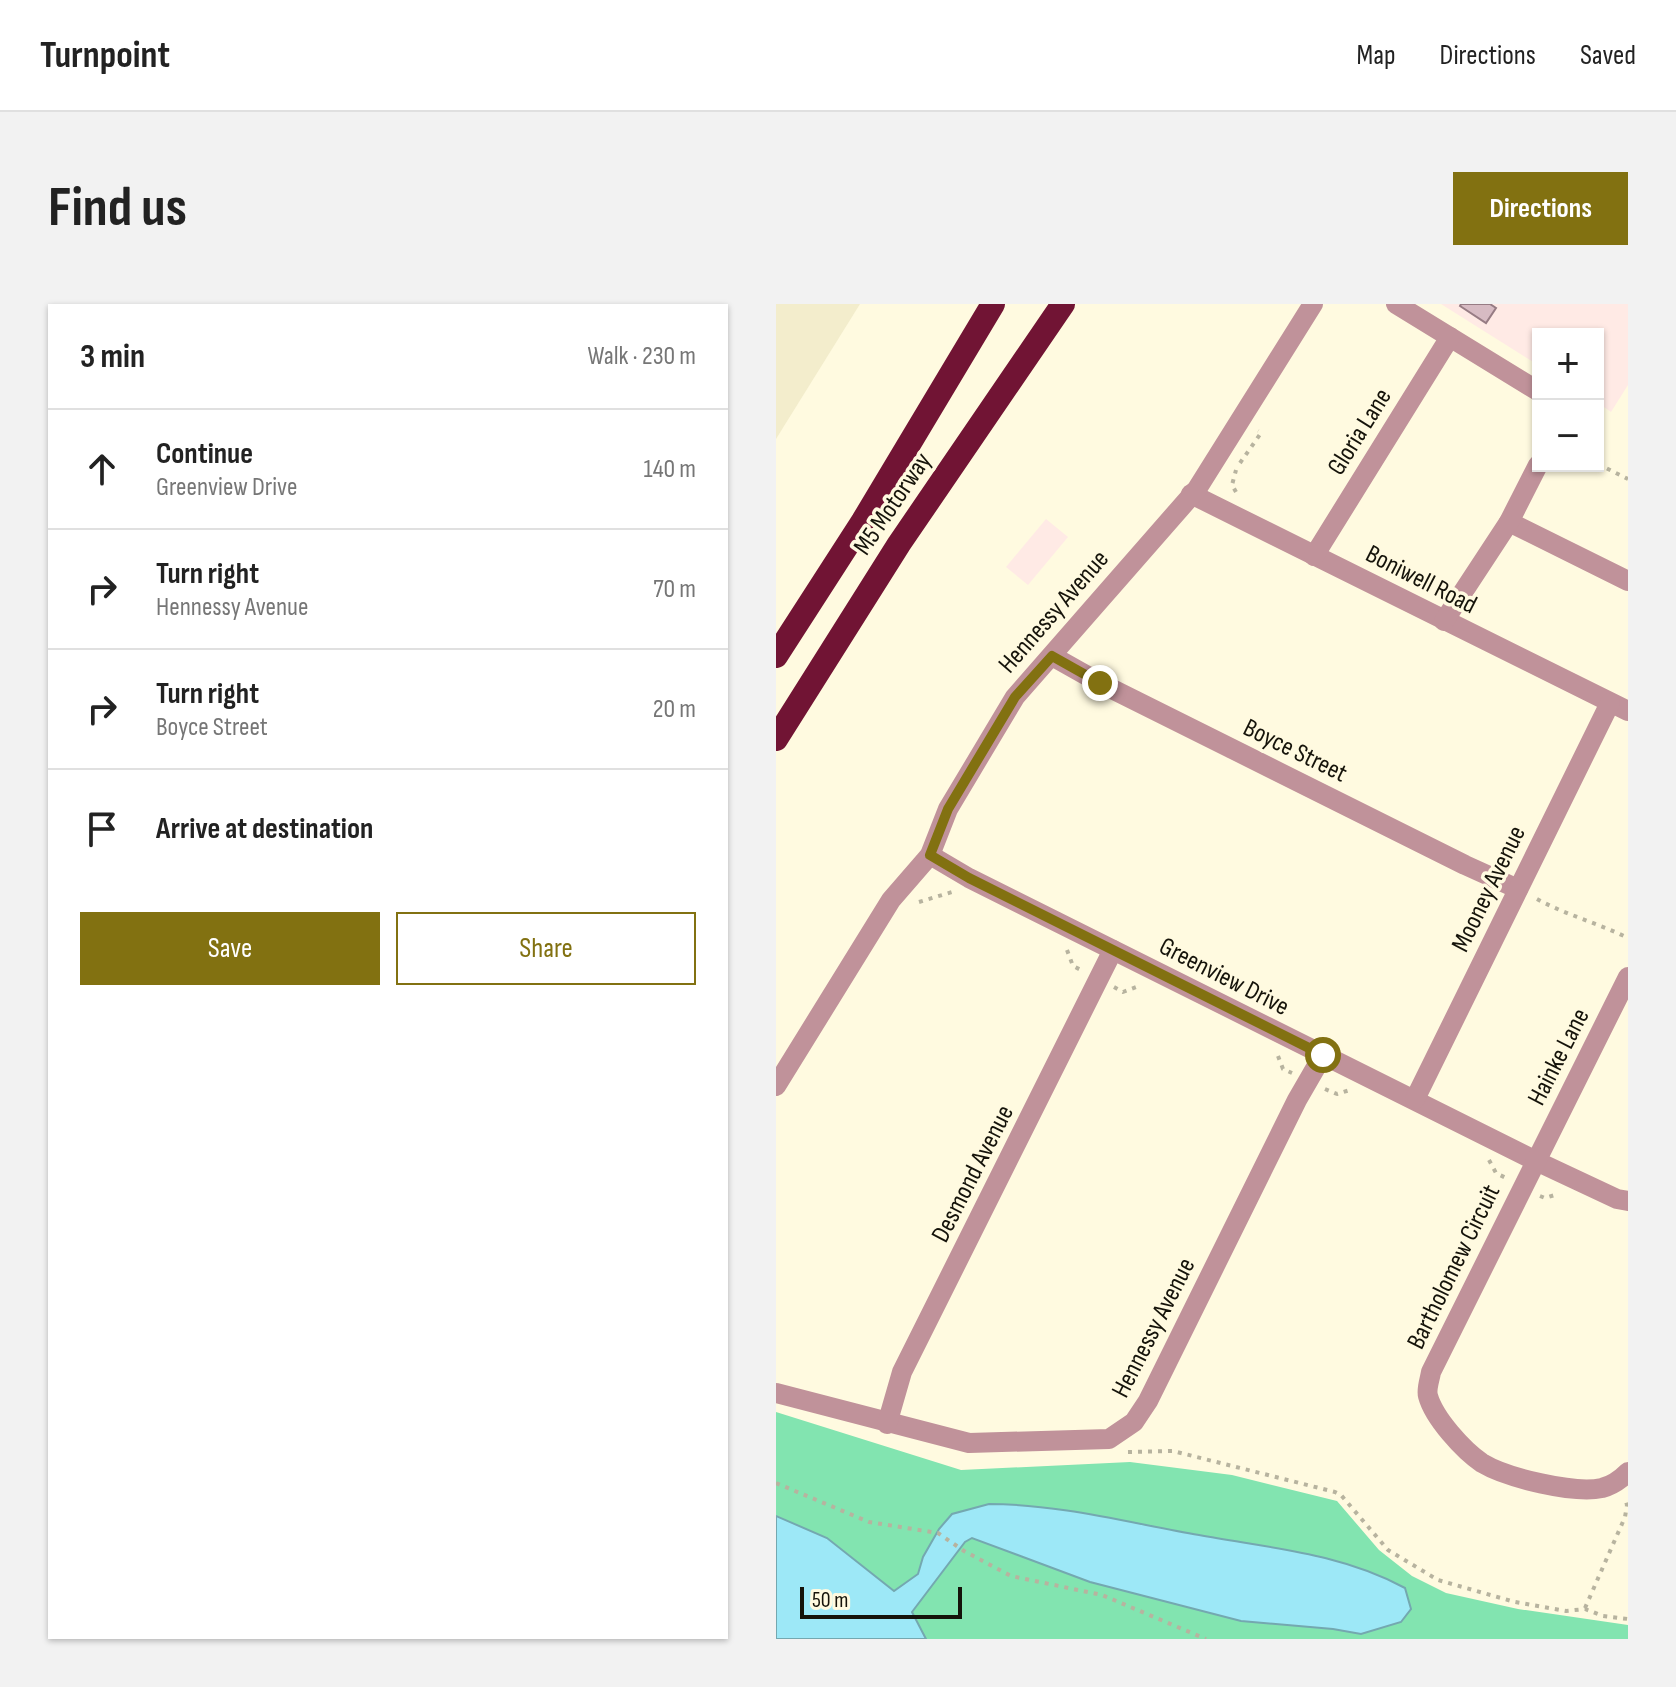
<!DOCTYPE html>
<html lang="en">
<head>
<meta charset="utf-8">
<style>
  :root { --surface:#fff; --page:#f2f2f2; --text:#222; --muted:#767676; --line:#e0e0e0; --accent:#827111 }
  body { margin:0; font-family:"Sofia Sans Condensed",sans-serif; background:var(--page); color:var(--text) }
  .controls { position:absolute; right:24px; top:24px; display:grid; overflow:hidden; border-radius:0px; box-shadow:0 2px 6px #0004 }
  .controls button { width:72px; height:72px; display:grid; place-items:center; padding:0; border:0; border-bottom:2px solid var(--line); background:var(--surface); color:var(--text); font:40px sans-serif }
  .scale { position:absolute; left:24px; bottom:20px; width:162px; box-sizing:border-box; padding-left:8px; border:4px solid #15130a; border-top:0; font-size:22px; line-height:28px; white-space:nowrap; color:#15130a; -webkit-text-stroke:6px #fffae0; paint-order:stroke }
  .stop { position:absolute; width:24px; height:24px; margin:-18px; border:6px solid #827111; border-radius:50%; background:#fff }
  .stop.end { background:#827111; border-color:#fff; box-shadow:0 2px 8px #0008 }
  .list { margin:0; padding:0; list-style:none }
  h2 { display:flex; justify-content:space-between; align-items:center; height:104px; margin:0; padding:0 32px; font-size:34px }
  h2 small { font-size:26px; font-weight:400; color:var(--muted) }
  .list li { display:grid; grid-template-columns:52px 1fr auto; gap:24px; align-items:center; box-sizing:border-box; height:120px; padding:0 32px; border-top:2px solid var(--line) }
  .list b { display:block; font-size:30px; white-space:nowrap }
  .list p { margin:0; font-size:26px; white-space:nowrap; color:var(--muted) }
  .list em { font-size:26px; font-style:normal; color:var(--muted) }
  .actions { display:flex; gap:16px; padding:24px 32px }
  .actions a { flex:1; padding:18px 0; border:2px solid var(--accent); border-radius:0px; text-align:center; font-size:28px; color:var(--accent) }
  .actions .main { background:var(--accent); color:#fff }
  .icon { flex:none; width:44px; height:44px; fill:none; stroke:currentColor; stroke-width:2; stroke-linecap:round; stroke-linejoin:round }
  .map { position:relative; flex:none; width:852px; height:1335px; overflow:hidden; border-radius:0px }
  header { display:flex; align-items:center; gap:48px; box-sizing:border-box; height:112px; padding:0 40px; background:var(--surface); border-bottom:2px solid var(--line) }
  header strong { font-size:38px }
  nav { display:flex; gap:44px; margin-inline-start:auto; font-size:28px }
  .intro { display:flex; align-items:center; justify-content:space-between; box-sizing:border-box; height:192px; padding:0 48px }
  h1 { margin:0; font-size:56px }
  .button { padding:20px 36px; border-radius:0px; background:var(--accent); color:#fff; font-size:28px; font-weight:700 }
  main { display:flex; gap:48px; padding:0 48px }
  aside { flex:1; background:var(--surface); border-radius:0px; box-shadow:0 2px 6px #0004 }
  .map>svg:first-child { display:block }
  .built { fill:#f3edcc }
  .industrial { fill:#ffeae5 }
  .green { fill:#82e4b0 }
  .water { fill:#9de8f7; stroke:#74a8b0; stroke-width:2 }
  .building { fill:#d7bbc3; stroke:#977c84; stroke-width:2 }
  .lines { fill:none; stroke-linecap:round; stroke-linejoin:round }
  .path { stroke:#b7b39f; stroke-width:4; stroke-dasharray:4 6; stroke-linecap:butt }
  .minor { stroke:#c0929a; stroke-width:20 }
  .motorway { stroke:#711434; stroke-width:24 }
  .route { stroke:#827111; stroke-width:10 }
  .labels { text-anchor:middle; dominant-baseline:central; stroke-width:7; stroke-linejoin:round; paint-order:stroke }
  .street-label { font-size:26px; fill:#15130a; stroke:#fffae0 }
</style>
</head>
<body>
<header>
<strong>Turnpoint</strong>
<nav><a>Map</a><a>Directions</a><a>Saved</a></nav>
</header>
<div class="intro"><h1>Find us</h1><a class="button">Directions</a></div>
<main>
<aside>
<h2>3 min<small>Walk · 230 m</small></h2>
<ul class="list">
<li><svg class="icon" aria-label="ahead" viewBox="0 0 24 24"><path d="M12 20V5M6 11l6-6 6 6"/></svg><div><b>Continue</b><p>Greenview Drive</p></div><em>140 m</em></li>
<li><svg class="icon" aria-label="right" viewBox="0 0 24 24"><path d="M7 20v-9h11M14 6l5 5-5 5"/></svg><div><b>Turn right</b><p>Hennessy Avenue</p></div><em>70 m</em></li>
<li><svg class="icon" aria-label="right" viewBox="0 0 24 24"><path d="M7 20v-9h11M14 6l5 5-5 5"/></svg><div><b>Turn right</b><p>Boyce Street</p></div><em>20 m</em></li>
<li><svg class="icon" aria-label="arrive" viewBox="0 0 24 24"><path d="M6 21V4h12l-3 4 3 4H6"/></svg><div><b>Arrive at destination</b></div></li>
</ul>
<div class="actions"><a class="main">Save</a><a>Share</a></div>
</aside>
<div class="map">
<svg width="852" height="1335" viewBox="0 0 852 1335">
  <rect width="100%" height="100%" fill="#fffae0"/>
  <!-- built -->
  <path class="built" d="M0 0H84L0 135Z"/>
  <!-- industrial -->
  <g class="industrial">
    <path d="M665 0H852V81L835 108 822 99V30H762V61Z"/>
    <path d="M270 215 292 233 252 281 230 263Z"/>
  </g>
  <!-- green -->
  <path class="green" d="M0 1108 185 1166 354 1158 456 1171 561 1197 603 1246 636 1272 670 1289 742 1305 852 1321V1335H0Z"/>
  <!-- water -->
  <path class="water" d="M213 1200C283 1200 354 1219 423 1231 493 1244 565 1249 629 1284L635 1305 625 1318 585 1330 557 1325 465 1317 314 1278 196 1234 189 1238 136 1308 150 1335H0V1212L51 1234 118 1287 142 1270 147 1253 163 1225 176 1210Z"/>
  <!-- building -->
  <path class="building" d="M685 0H714L720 4 710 19 684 2Z"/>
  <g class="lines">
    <!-- path -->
    <g class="path">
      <path d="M464 159 485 129 482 127"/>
      <path d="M822 160 852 175"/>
      <path d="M460 188 456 181 460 166"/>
      <path d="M644 281 659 278 666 282"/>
      <path d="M761 595C790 611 822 619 852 634"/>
      <path d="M143 598 176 588"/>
      <path d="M291 646 297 662 305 666"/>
      <path d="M338 683 347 688 363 682"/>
      <path d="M502 752 507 765 516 769"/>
      <path d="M549 785 561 790 574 786"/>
      <path d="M713 856 720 869 732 875"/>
      <path d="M764 892 769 894 782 890"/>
      <path d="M352 1148 397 1147 559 1188 565 1191 612 1246 662 1276 739 1298 790 1307 809 1305 827 1312 852 1315"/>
      <path d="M0 1179 93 1218 162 1229 188 1247 235 1272 326 1291 430 1335"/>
      <path d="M809 1304 849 1213 851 1201 849 1194"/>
    </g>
    <!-- minor -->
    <g class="minor">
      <path d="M620 0 762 87"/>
      <path d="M415 190 852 407"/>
      <path d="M733 218 852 277"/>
      <path d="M538 252 674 33"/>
      <path d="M668 317 733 218 762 161"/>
      <path d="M276 352 324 379 689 561 742 585"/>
      <path d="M154 551 193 574 760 857 841 895 852 897"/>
      <path d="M852 673 655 1068C654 1075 650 1085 652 1092 658 1114 687 1146 706 1159 731 1174 798 1190 826 1184 837 1181 844 1176 852 1168"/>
      <path d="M0 782 115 596 154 551 172 505 239 393 421 185 537 0"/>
      <path d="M639 795 834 399"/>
      <path d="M0 1089 193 1139 333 1135 358 1118 372 1097 521 796 547 751"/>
      <path d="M111 1120 126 1068 337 646"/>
    </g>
    <!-- motorway -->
    <g class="motorway">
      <path d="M0 352 87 217 217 0"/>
      <path d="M0 435 123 240 287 0"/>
    </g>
  </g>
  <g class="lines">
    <!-- route -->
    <path class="route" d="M324 379 276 352 239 393 172 505 154 551 193 574 547 751"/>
  </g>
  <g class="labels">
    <!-- street labels -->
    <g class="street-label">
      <text transform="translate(584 128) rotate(-58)">Gloria Lane</text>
      <text transform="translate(117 200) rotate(-56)">M5 Motorway</text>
      <text transform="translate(645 276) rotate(27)">Boniwell Road</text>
      <text transform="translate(278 308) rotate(-49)">Hennessy Avenue</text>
      <text transform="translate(519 447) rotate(26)">Boyce Street</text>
      <text transform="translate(713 585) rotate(-64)">Mooney Avenue</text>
      <text transform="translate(448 673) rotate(27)">Greenview Drive</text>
      <text transform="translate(783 753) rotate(-63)">Hainke Lane</text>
      <text transform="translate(197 870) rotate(-63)">Desmond Avenue</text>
      <text transform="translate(678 963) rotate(-64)">Bartholomew Circuit</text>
      <text transform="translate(378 1024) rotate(-63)">Hennessy Avenue</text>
    </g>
  </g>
</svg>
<div class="controls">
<button>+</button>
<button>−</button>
</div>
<div class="scale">50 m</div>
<div class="stop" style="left:547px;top:751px"></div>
<div class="stop end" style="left:324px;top:379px"></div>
</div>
</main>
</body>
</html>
